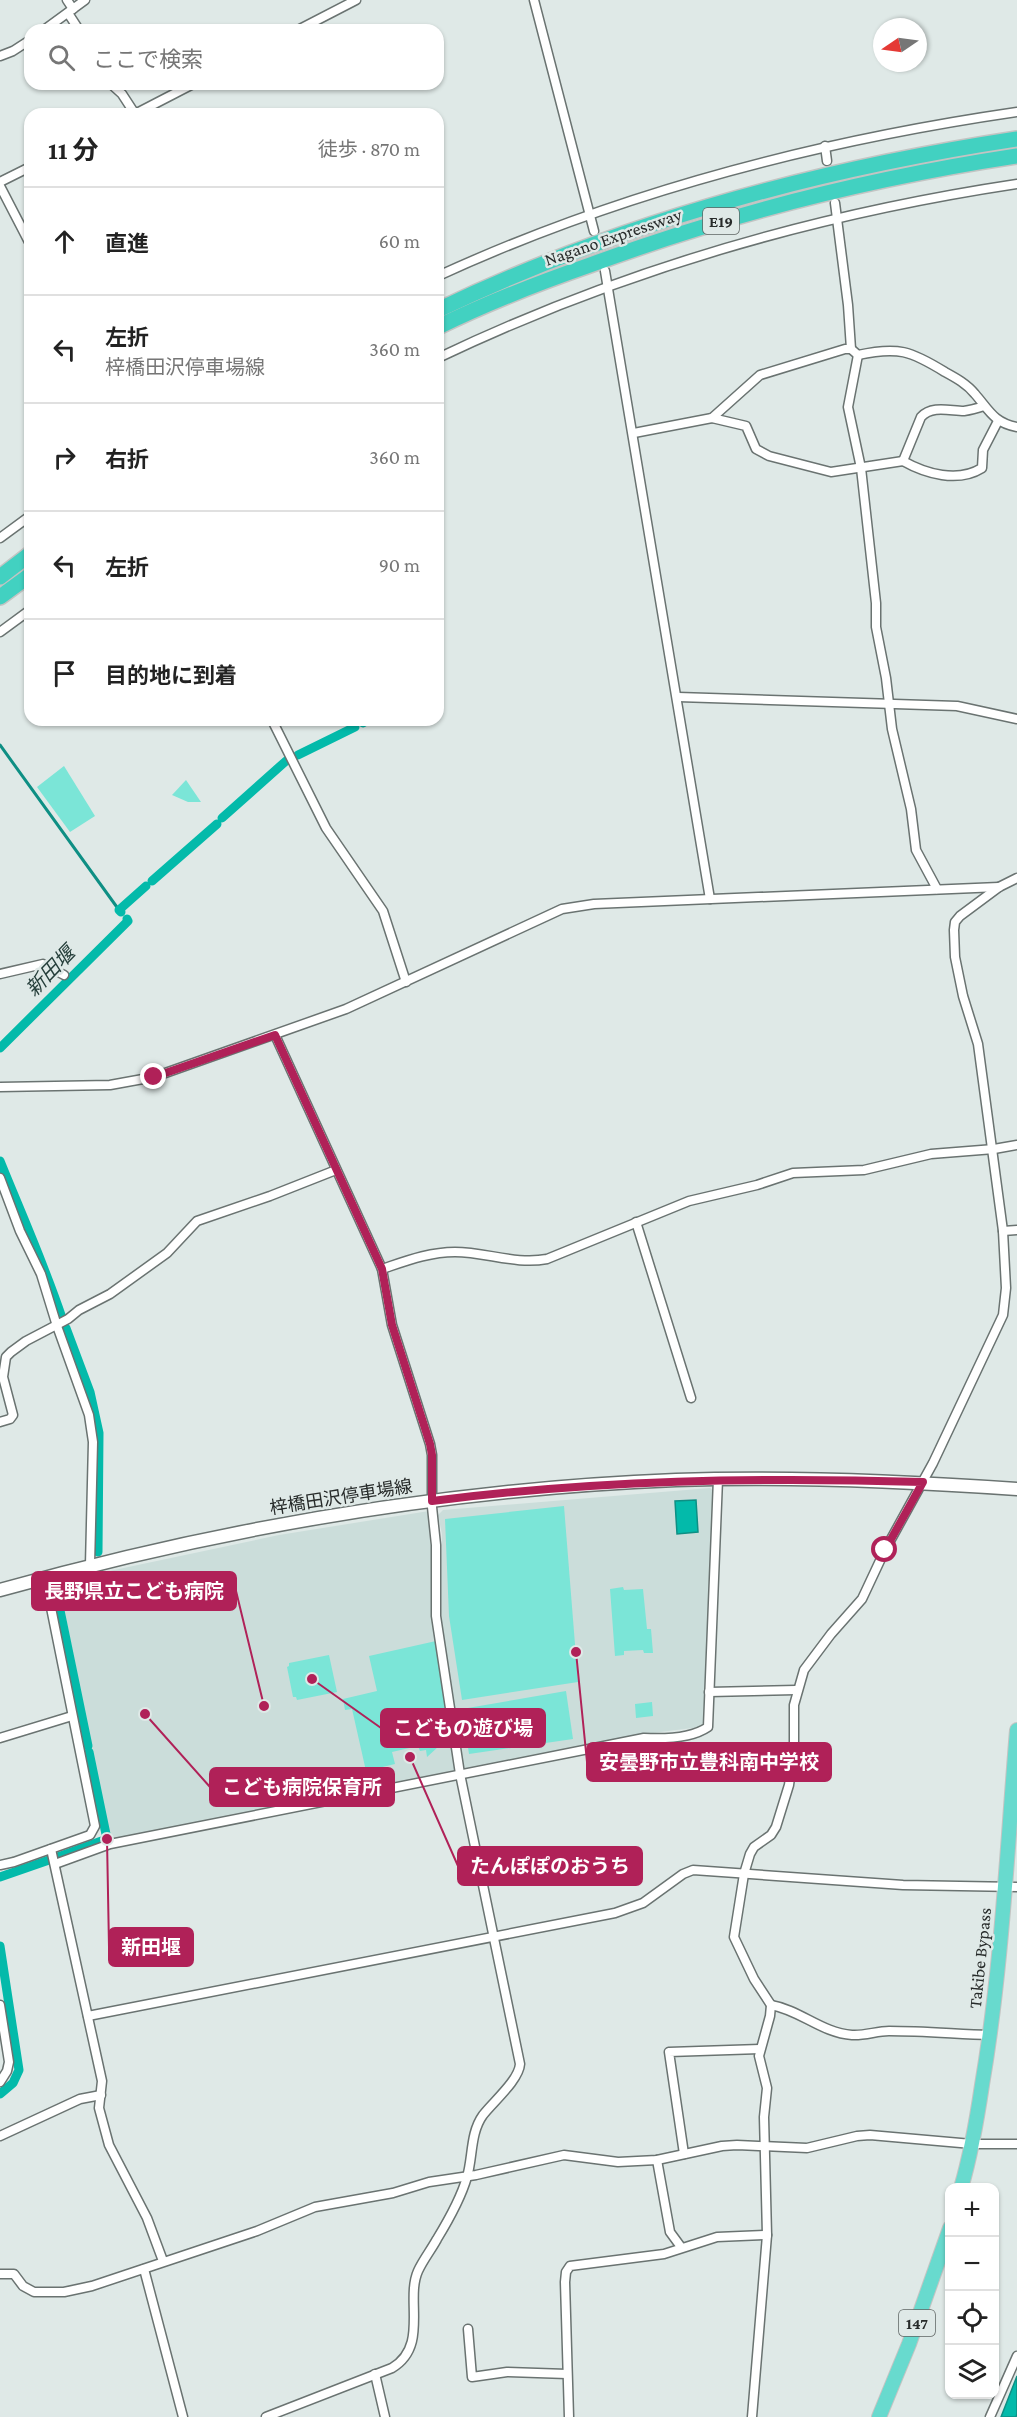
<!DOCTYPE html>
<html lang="ja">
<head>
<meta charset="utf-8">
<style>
  :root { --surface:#fff; --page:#f2f2f2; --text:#222; --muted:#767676; --line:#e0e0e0 }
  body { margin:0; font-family:"Crimson Pro","Noto Sans JP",serif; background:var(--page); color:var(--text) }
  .controls { position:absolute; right:18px; bottom:18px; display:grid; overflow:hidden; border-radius:12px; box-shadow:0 2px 4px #0004 }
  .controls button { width:54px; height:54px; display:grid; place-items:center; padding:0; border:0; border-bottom:2px solid var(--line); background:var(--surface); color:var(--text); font:30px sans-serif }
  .compass { position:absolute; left:873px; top:18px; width:54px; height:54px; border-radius:50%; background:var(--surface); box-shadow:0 2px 4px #0004; rotate:257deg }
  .stop { position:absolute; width:18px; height:18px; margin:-14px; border:4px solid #b02158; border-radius:50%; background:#fff }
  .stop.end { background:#b02158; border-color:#fff; box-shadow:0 2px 6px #0008 }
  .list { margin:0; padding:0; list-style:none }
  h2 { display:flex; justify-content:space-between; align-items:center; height:78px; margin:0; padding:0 24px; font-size:26px }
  h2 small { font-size:20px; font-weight:400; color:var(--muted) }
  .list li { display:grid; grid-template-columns:39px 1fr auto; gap:18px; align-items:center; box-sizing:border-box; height:108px; padding:0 24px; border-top:2px solid var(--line) }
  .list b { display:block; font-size:22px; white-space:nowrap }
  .list p { margin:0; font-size:20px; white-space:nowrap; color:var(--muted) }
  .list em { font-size:20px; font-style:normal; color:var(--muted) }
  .icon { flex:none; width:33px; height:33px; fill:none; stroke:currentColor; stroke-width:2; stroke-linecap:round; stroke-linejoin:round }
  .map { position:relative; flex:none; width:1017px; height:2417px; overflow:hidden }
  .search { position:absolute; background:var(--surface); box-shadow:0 2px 4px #0004; left:24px; top:24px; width:420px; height:66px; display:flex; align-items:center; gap:15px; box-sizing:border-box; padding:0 21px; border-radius:18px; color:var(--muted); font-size:22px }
  .panel { position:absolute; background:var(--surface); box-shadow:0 2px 4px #0004; left:24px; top:108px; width:420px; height:618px; border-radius:18px }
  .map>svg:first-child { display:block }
  .built { fill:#cbddda }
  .green { fill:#7be5d7 }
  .water { fill:#03baaa; stroke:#0e8f84; stroke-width:1.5 }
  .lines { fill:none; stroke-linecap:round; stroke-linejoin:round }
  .stream { stroke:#0e8f84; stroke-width:3 }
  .canal { stroke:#03baaa; stroke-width:9 }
  .minor-casing { stroke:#6a7371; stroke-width:11 }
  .secondary-casing { stroke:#6a7371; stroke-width:15 }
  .trunk-casing { stroke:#c3c4c3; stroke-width:16 }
  .motorway-casing { stroke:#c3c4c3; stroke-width:18 }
  .minor { stroke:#fff; stroke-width:8 }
  .secondary { stroke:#fff; stroke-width:12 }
  .trunk { stroke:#68dace; stroke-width:14 }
  .motorway { stroke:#42d1c1; stroke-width:15 }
  .route { stroke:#b02158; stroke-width:8 }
  .labels { text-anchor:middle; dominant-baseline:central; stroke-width:5; stroke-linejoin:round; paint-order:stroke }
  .shield { fill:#dfe9e7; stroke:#5e6463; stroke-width:1.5 }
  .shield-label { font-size:16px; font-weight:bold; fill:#272b2a }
  .street-label { font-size:18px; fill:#272b2a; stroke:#dfe9e7 }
  .water-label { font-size:20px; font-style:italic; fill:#253e3a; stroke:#dfe9e7 }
  .leader { fill:none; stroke:#b02158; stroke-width:2 }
  .callout-dot { fill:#b02158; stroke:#dfe9e7; stroke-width:2 }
  .callout { fill:#b02158; stroke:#b02158; stroke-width:2 }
  .callout-label { font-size:20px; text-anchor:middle; font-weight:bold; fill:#fff }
</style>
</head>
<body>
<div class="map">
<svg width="1017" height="2417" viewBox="0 0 1017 2417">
  <rect width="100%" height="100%" fill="#dfe9e7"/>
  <!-- built -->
  <g class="built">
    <path d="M710 1488 714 1491 704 1722 700 1727 645 1734 467 1770 463 1767 439 1613 442 1534 438 1515 443 1510Z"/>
    <path d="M429 1511 433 1581 431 1613 456 1770 110 1841 61 1592 98 1582 100 1573 279 1535Z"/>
  </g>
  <!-- green -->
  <g class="green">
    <path d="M64 766 95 816 70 832 37 787Z"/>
    <path d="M186 780 201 802H188L172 795Z"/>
    <path d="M564 1506 578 1682 462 1700 449 1616 445 1519Z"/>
    <path d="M623 1587 624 1590 643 1589 647 1629H651L653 1653H644L643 1650 624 1651V1655L615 1656 610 1589Z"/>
    <path d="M436 1641 450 1736 427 1757 426 1750 420 1751 418 1746 392 1752 395 1764 366 1771 352 1709 345 1710 343 1699 377 1691 369 1656Z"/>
    <path d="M329 1655 337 1692 297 1700 296 1697H293L287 1667 289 1666V1663Z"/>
    <path d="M566 1691 573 1739 469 1754 462 1709Z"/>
    <path d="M652 1702 653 1716 636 1718 635 1704Z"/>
  </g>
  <!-- water -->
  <g class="water">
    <path d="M696 1500 698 1532 677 1534 675 1501Z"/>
    <path d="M1017 2376V2414L1016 2417H1001Z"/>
  </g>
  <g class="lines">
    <!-- stream -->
    <path class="stream" d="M0 745 119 910"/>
    <!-- canal -->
    <g class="canal">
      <path d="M363 723 368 720"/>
      <path d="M298 755 355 727"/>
      <path d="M222 818 286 761"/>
      <path d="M152 881 217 824"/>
      <path d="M121 912 119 910 146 886"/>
      <path d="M0 1048 128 921 127 919"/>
      <path d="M0 1161C21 1213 44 1264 62 1318"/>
      <path d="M66 1328 90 1392 99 1433 98 1552"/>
      <path d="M88 1746 56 1591 94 1581 97 1575"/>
      <path d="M58 1857 107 1839 89 1752"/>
      <path d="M0 1877 49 1860"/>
      <path d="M0 1946 19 2070 13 2083 0 2094"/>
    </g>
    <!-- minor casing -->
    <g class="minor-casing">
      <g id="minor">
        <path d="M67 0 73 9"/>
        <path d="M534 0 594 231"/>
        <path d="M68 13 79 30"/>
        <path d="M44 30 85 0"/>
        <path d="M298 30 356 0"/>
        <path d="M0 56 13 51 30 40"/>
        <path d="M111 84 122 94 135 114"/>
        <path d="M135 114 193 84"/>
        <path d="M825 146 827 161"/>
        <path d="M0 182 30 167"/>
        <path d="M0 186 30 244"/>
        <path d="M835 203 848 305 851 349"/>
        <path d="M605 271 710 899"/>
        <path d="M438 276C621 192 818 141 1017 112"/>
        <path d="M858 355 848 407 861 468 876 603V627L886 678 892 729 911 809 916 850 937 889"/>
        <path d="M438 358C620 271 818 214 1017 184"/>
        <path d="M984 406C978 408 971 410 964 411 950 411 932 405 921 417L903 461C926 474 958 483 982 468L983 450 998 421"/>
        <path d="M712 418 746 426 756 449 769 456 831 472 903 461"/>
        <path d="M634 433 712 418 760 375 845 349H851L858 355C898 346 911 351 945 372 956 378 967 384 975 394 989 410 994 423 1017 427"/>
        <path d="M0 538 30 516"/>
        <path d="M0 632 30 610"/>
        <path d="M678 697 957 706 1017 719"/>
        <path d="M272 720 326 828 383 911 406 982"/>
        <path d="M0 974 43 964 64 975"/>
        <path d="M0 1087 110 1085 154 1077 346 1009 562 909 594 904 999 887"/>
        <path d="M0 1178 20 1231 41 1274 57 1326 89 1415 93 1442 90 1565"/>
        <path d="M636 1222 691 1398"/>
        <path d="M1003 1231 1017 1230"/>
        <path d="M382 1269C406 1261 429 1252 455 1252 486 1252 516 1265 547 1259L689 1201 757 1185 793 1173 864 1170 931 1154 994 1149 1017 1145"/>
        <path d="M0 1422 10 1419 13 1415 3 1377 6 1357 11 1352 26 1341 68 1319 79 1310 110 1294 167 1253 197 1221 270 1196 336 1170"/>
        <path d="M709 1692 796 1690"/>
        <path d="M0 1738 72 1716"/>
        <path d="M51 1849 102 2081 99 2108 109 2145 147 2218 163 2261"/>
        <path d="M55 1864 110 1844 644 1738C663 1739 692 1738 708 1727L718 1479"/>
        <path d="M0 1865 14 1862 90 1835 95 1826 45 1578"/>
        <path d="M0 2005 9 2062 7 2071 0 2082"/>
        <path d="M771 2005C800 2010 822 2033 852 2035 864 2036 877 2031 889 2031 923 2031 957 2034 990 2035"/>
        <path d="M88 2016 615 1913 643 1903 683 1874 693 1870 903 1885 1017 1887"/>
        <path d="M0 2136 80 2099 101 2095"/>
        <path d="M684 2154 669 2052 760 2049"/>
        <path d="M657 2160 670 2232 681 2247"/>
        <path d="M144 2269 183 2417"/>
        <path d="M0 2274H14L23 2286 34 2292H64L92 2286 257 2231 315 2207 393 2193 429 2182 476 2175 564 2155 618 2162 657 2160 722 2146 737 2145 807 2148 857 2136 870 2135 972 2144H1017"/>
        <path d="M468 2329 472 2377 507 2372 567 2374"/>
        <path d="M375 2374 385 2417"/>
        <path d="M266 2417 392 2368C429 2346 405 2300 418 2271 423 2260 431 2250 437 2239 448 2221 461 2198 467 2177 473 2157 470 2133 483 2115 493 2102 519 2080 520 2064L460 1774 436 1616V1545L432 1507V1455L430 1444 392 1325 382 1269 275 1035"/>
        <path d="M569 2417 565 2282 566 2272 570 2266 664 2254 717 2237 767 2235"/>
        <path d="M752 2417 767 2235 764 2117 767 2088 759 2056 770 2016 771 2005 754 1979 734 1937 744 1874 750 1854 754 1847 771 1835 776 1827 789 1785 794 1749V1705L804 1670 831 1634 862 1599 885 1550 933 1463 1003 1315 1006 1288 1003 1231 978 1044 963 996 955 957 954 930 955 922 960 916 999 887 1017 878"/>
        <path d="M990 2417 1017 2356"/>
      </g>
    </g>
    <!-- secondary casing -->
    <g class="secondary-casing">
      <path id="secondary" d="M0 1590C221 1528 447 1489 676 1480 790 1476 904 1481 1017 1489"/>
    </g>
    <!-- trunk casing -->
    <g class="trunk-casing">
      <g id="trunk">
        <path d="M961 2188C971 2154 977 2119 982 2085 1002 1968 1007 1849 1017 1730"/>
        <path d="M879 2417 909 2344 950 2228"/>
      </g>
    </g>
    <!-- motorway casing -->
    <g class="motorway-casing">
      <g id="motorway">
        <path d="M438 310C619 223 819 169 1017 139"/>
        <path d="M438 327C487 303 538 283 590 265 728 214 871 178 1017 156"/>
        <path d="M0 577 30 554"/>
        <path d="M0 597 30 575"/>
      </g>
    </g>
    <!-- minor -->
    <use href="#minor" class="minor"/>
    <!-- secondary -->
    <use href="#secondary" class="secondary"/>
    <!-- trunk -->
    <use href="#trunk" class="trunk"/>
    <!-- motorway -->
    <use href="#motorway" class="motorway"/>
  </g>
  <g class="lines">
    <!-- route -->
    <path class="route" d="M154 1077 275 1035 382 1269 392 1325 430 1444 432 1455V1501C597 1480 757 1477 923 1482L885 1550"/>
  </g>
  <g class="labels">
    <!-- shield labels -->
    <g class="shield">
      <rect x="703" y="208" width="36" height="26" rx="4.5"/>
      <rect x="899" y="2310" width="36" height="26" rx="4.5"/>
    </g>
    <g class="shield-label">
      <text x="721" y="221">E19</text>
      <text x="917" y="2323">147</text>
    </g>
    <!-- street labels -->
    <g class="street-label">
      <text transform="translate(613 237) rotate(-19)">Nagano Expressway</text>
      <text transform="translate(341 1497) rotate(-9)">梓橋田沢停車場線</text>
      <text transform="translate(980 1958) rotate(-84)">Takibe Bypass</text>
    </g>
    <!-- water labels -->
    <g class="water-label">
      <text transform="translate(50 971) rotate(-46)">新田堰</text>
    </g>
  </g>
  <!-- callouts -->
  <path class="leader" d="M264 1706L236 1591M312 1679L381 1728M576 1652L587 1762M145 1714L210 1787M410 1757L458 1866M107 1839L109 1947"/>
  <g class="callout-dot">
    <circle cx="264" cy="1706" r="6"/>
    <circle cx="312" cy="1679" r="6"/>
    <circle cx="576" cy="1652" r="6"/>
    <circle cx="145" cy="1714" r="6"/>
    <circle cx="410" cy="1757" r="6"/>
    <circle cx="107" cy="1839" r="6"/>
  </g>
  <g class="callout">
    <rect x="32" y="1572" width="204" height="38" rx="6"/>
    <rect x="381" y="1709" width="164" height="38" rx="6"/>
    <rect x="587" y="1743" width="244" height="38" rx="6"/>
    <rect x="210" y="1768" width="184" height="38" rx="6"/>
    <rect x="458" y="1847" width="184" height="38" rx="6"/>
    <rect x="109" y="1928" width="84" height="38" rx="6"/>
  </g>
  <g class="callout-label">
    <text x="134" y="1598">長野県立こども病院</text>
    <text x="463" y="1735">こどもの遊び場</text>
    <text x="709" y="1769">安曇野市立豊科南中学校</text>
    <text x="302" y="1794">こども病院保育所</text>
    <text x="550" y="1873">たんぽぽのおうち</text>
    <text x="151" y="1954">新田堰</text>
  </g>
</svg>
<div class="controls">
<button>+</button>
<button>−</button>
<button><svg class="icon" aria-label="locate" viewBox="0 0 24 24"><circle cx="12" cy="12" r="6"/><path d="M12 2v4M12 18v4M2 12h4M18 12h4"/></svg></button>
<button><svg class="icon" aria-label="layers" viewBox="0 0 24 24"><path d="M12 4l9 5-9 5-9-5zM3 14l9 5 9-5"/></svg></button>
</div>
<svg class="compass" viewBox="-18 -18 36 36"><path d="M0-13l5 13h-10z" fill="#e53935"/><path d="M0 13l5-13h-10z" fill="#767676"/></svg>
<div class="stop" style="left:885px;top:1550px"></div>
<div class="stop end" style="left:154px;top:1077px"></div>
<div class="search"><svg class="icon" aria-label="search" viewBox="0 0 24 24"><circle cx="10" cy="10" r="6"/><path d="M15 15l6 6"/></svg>ここで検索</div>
<section class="panel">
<h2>11 分<small>徒歩 · 870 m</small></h2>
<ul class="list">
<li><svg class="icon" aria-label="ahead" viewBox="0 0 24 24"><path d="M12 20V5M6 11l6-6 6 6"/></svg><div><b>直進</b></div><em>60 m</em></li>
<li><svg class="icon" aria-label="left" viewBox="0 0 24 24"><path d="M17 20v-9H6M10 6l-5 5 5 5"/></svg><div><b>左折</b><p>梓橋田沢停車場線</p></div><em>360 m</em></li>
<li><svg class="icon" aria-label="right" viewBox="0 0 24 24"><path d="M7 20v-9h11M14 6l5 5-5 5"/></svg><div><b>右折</b></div><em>360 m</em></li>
<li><svg class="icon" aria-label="left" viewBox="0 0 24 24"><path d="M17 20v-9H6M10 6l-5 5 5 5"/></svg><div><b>左折</b></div><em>90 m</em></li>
<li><svg class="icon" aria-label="arrive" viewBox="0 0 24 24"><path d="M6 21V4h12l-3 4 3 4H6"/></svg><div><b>目的地に到着</b></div></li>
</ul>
</section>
</div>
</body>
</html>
